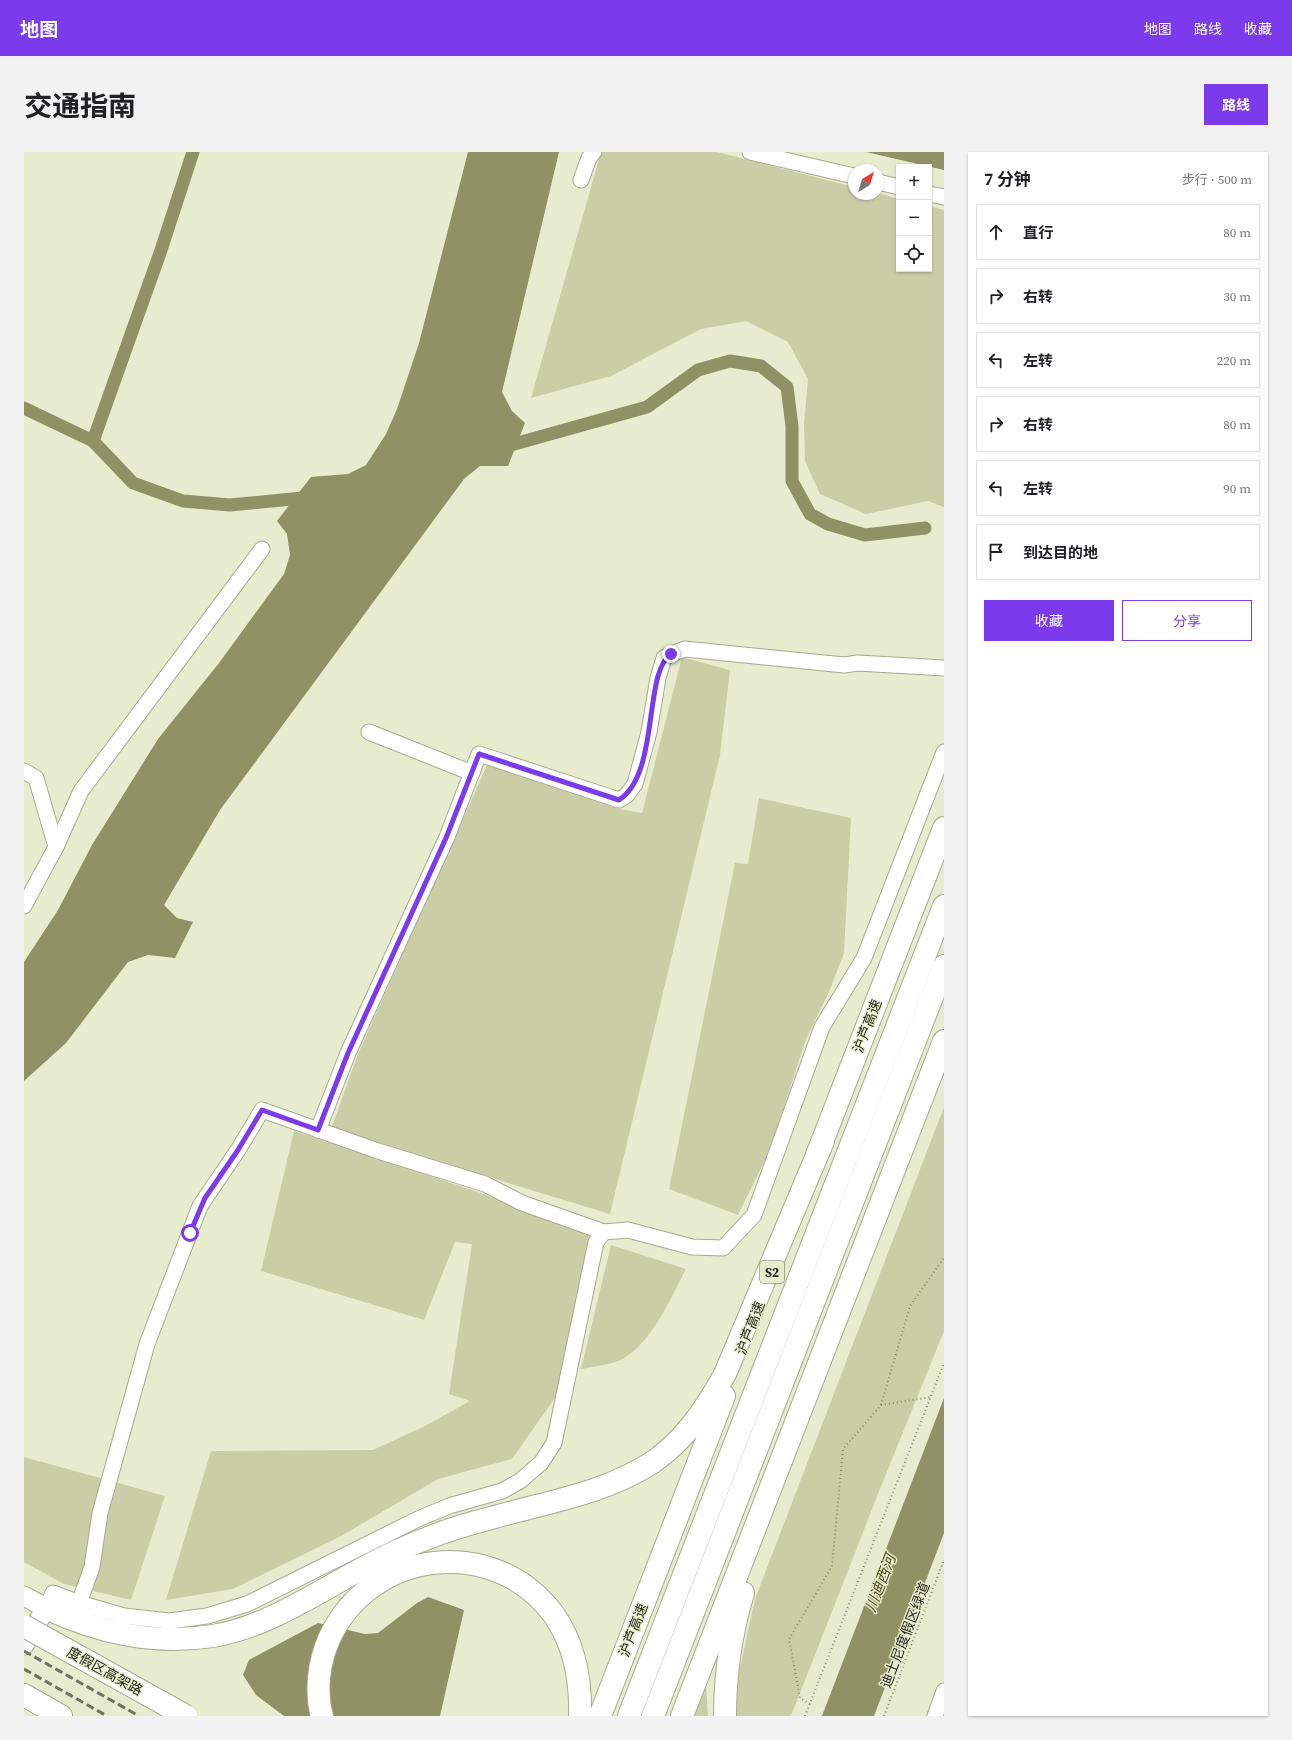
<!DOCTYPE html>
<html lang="zh">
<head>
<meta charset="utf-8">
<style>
  :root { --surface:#fff; --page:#f2f2f2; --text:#202124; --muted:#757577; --line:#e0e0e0; --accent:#7c3aed }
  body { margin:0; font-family:"Source Serif 4","Noto Sans SC",serif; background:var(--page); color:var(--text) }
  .controls { position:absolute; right:12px; top:12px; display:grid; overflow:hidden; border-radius:0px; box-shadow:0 1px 3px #0004 }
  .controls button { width:36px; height:36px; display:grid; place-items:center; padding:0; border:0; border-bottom:1px solid var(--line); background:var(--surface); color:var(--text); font:20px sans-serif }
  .compass { position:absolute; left:824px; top:12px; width:36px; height:36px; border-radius:50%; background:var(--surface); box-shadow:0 1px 3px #0004; rotate:38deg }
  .stop { position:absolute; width:12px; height:12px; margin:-9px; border:3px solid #7c3aed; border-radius:50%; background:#fff }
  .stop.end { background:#7c3aed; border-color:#fff; box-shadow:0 1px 4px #0008 }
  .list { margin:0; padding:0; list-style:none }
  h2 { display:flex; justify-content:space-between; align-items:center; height:52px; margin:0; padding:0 16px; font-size:17px }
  h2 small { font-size:13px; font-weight:400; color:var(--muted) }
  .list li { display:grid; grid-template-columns:26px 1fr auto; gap:12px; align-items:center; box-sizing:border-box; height:56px; margin:0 8px 8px; padding:0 8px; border:1px solid var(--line); border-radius:0px }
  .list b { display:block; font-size:15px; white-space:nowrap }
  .list em { font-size:13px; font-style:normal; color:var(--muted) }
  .actions { display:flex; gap:8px; padding:12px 16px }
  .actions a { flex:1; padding:9px 0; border:1px solid var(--accent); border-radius:0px; text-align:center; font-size:14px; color:var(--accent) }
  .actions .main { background:var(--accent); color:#fff }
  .icon { flex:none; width:22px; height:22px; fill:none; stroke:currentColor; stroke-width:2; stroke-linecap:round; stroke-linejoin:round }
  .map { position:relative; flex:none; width:920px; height:1564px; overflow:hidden; border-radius:0px }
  header { display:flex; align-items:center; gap:24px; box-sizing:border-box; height:56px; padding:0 20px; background:var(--accent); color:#fff }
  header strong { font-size:19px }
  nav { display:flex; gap:22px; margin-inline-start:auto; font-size:14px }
  .intro { display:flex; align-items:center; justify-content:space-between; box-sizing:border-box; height:96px; padding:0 24px }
  h1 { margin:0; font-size:28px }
  .button { padding:10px 18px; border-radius:0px; background:var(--accent); color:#fff; font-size:14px; font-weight:700 }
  main { display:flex; gap:24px; padding:0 24px }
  aside { flex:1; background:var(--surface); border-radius:0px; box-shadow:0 1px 3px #0004 }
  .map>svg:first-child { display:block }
  .green { fill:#cacea6 }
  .water { fill:#8e9265 }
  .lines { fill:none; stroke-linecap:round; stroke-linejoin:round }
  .canal { stroke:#8e9265; stroke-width:13 }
  .minor-casing { stroke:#a7aa8e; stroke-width:17 }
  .major-casing { stroke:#a7aa8e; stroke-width:21 }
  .highway-casing { stroke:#a7aa8e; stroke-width:24 }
  .path { stroke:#868974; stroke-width:2; stroke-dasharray:1 3; stroke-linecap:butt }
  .minor { stroke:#fff; stroke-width:15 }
  .major { stroke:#fff; stroke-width:19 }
  .highway { stroke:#fff; stroke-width:22 }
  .rail { stroke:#707260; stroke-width:3; stroke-dasharray:8 4; stroke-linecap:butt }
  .highway-bridge-casing { stroke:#a7aa8e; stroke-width:24; stroke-linecap:butt }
  .highway-bridge { stroke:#fff; stroke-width:22 }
  .route { stroke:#7c3aed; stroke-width:5 }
  .labels { text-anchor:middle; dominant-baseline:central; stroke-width:3; stroke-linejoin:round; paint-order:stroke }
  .shield { fill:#e8ecce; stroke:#606151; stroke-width:1 }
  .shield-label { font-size:13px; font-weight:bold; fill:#25261b }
  .street-label { font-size:14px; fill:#25261b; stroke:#e8ecce }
  .water-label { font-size:15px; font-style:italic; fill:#4b4d18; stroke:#e8ecce }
</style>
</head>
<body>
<header>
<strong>地图</strong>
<nav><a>地图</a><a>路线</a><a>收藏</a></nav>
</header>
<div class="intro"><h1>交通指南</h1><a class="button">路线</a></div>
<main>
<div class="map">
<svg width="920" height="1564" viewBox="0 0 920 1564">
  <rect width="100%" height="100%" fill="#e8ecce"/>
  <!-- green -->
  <g class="green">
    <path d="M577 0H693L830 35V42L854 41 875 47V117H905V54L920 58V355L904 349 842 362 796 342 781 309 780 271 784 227 764 190 722 169 677 177 587 224 507 246Z"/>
    <path d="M658 505 706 518 696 603 586 1062 307 977 334 902 464 611 595 657 618 661Z"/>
    <path d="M735 646 827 666 820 801 805 840 782 887 746 998 714 1063 645 1037 711 711 724 712Z"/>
    <path d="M920 955V1179L856 1337 767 1564H713L711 1539 731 1447Z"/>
    <path d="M270 979 448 1038 567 1080 531 1246 488 1307 414 1327 317 1384 209 1437 142 1448 187 1299 349 1298 401 1274 446 1249 425 1242 448 1092 431 1090 400 1168 237 1119Z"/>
    <path d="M587 1093 662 1117C647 1146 628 1190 599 1207 589 1212 568 1215 557 1217Z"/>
    <path d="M0 1305 141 1344 107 1448 40 1432 0 1410Z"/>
    <path d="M682 1531 684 1564H670Z"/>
  </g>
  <!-- water -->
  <g class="water">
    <path d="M444 0H535L478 240 488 259 501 271 484 314H456L440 327 196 658 140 753 153 766 169 770 151 806 124 803 104 810 42 891 0 929V810L34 758 68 693 134 587 195 511 260 422 266 403 263 382 253 369 287 325 324 322 342 313 362 282 373 257 395 191Z"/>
    <path d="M842 0H920V18Z"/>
    <path d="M920 1246V1381L850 1564H798Z"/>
    <path d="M404 1445 440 1458 416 1564H260L232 1543 219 1523 225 1508 294 1471 341 1482 354 1481 393 1451Z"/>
  </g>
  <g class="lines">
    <!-- canal -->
    <g class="canal">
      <path d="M0 256 69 289 109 331 159 349 206 353 288 345"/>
      <path d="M69 289 136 101 169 0"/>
      <path d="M476 296 623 255 674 218 706 209 737 214 763 235 768 274V329L786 362 804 372 841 383 901 376"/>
    </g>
    <!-- minor casing -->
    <g class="minor-casing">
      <g id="minor">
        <path d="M726 0 830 24"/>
        <path d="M557 28 565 6 570 0"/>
        <path d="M854 30 875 35"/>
        <path d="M905 42 920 45"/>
        <path d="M345 580 448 621"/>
        <path d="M0 619 12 626 32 695"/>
        <path d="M0 754 32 695 57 639 238 397"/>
        <path d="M294 978 324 901 423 685 455 602 595 648 603 643 611 632 625 580 634 526 640 506 647 502 661 497 820 513 834 511 920 516"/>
        <path d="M55 1451 68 1415 76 1361 123 1192 176 1054 214 998 238 958 354 999 461 1032 498 1051 580 1080"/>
        <path d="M22 1456 29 1441 55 1451 100 1464 145 1469 183 1464 223 1452 394 1367 425 1354 478 1339 496 1329 517 1311 530 1291 572 1090 580 1080 604 1078 668 1095 699 1096 730 1063 798 875 840 806 920 600"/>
        <path d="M911 1564 920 1539"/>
      </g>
    </g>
    <!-- major casing -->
    <g class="major-casing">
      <path id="major" d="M0 1444 22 1456 0 1493"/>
    </g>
    <!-- highway casing -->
    <g class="highway-casing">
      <g id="highway">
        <path d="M793 1003 920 676"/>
        <path d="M22 1456C76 1481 129 1493 189 1484 252 1474 314 1425 373 1399 403 1385 435 1374 467 1366 522 1350 580 1342 629 1310 662 1287 682 1256 701 1222L799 989"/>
        <path d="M0 1543 37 1564"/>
        <path d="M298 1564C291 1539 295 1510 305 1487 346 1397 471 1382 530 1463 551 1493 557 1529 556 1564"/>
        <path d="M576 1564 700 1244"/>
        <path d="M605 1564 920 754"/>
        <path d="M629 1564 920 814"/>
        <path d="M658 1564 920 889"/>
        <path d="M701 1564C701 1522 707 1481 719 1441"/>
      </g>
    </g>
    <!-- path -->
    <g class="path">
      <path d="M857 1253 886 1154 920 1106"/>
      <path d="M786 1552 776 1546 765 1487 808 1414 819 1297 857 1253 907 1245"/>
      <path d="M781 1564 920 1211"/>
      <path d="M860 1564 920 1408"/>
    </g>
    <!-- minor -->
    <use href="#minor" class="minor"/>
    <!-- major -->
    <use href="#major" class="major"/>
    <!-- highway -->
    <use href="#highway" class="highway"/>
    <!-- rail -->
    <g class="rail">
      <path d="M0 1499 115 1564"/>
      <path d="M0 1517 83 1564"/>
    </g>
    <!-- highway-bridge casing -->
    <g class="highway-bridge-casing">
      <path id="highway-bridge" d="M0 1474 162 1564"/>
    </g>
    <!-- highway-bridge -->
    <use href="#highway-bridge" class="highway-bridge"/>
  </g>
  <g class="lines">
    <!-- route -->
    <path class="route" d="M166 1081 181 1046 214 998 238 958 294 978 324 901 422 686 455 602 595 648C636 622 619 520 647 502"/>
  </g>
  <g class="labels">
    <!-- shield labels -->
    <rect class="shield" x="736" y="1109" width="24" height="22" rx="3"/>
    <g class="shield-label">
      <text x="748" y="1120">S2</text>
    </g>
    <!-- street labels -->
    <g class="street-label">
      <text transform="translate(843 874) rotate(-69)">沪芦高速</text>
      <text transform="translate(726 1176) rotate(-69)">沪芦高速</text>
      <text transform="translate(609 1478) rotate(-69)">沪芦高速</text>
      <text transform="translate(881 1483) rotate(-69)">迪士尼度假区绿道</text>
      <text transform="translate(81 1519) rotate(29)">度假区高架路</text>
    </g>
    <!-- water labels -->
    <g class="water-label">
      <text transform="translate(856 1431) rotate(-69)">川迪西河</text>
    </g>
  </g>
</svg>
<div class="controls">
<button>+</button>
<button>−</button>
<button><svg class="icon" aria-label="locate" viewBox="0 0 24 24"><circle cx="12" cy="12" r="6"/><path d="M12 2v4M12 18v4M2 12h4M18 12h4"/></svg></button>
</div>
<svg class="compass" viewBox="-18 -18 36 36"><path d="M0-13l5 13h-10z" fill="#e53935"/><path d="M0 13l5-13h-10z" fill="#757577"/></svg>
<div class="stop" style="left:166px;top:1081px"></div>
<div class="stop end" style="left:647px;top:502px"></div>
</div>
<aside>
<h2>7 分钟<small>步行 · 500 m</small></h2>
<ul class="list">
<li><svg class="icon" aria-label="ahead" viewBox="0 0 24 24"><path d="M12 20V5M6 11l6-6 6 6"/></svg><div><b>直行</b></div><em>80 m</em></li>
<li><svg class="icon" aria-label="right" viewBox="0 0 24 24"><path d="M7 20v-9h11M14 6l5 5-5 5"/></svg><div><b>右转</b></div><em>30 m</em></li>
<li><svg class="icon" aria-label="left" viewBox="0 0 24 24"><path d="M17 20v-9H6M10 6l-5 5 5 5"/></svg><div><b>左转</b></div><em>220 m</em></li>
<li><svg class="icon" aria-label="right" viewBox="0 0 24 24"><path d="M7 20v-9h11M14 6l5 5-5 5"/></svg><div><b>右转</b></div><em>80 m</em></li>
<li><svg class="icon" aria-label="left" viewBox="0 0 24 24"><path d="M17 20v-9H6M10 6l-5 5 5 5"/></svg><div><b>左转</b></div><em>90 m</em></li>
<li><svg class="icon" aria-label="arrive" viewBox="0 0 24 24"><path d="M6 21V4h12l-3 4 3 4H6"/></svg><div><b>到达目的地</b></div></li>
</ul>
<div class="actions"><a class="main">收藏</a><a>分享</a></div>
</aside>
</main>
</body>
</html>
